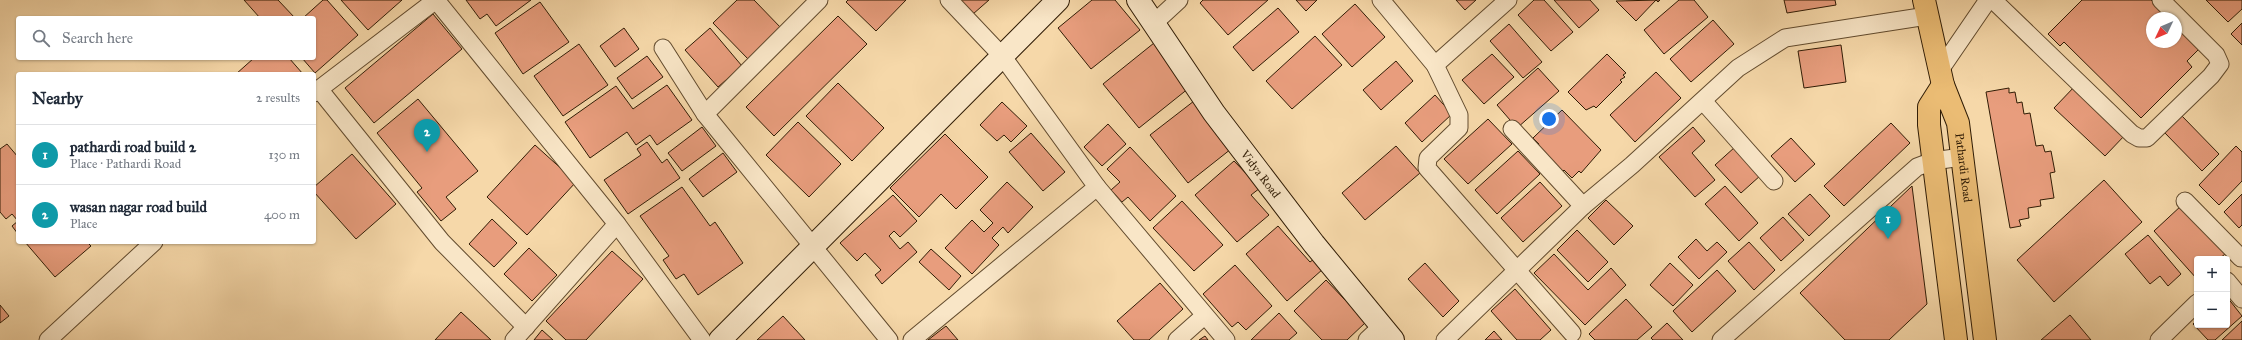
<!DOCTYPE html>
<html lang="en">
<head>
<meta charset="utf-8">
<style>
  :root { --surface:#fff; --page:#f2f2f3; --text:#1f2937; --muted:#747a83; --line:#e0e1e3; --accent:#0f766e }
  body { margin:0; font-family:"IM FELL Great Primer",serif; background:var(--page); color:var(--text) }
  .controls { position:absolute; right:12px; bottom:12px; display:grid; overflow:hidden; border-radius:4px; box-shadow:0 1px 3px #0004 }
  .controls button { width:36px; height:36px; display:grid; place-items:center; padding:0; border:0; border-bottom:1px solid var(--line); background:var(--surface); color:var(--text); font:20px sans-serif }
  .compass { position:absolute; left:2146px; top:12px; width:36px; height:36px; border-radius:50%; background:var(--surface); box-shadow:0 1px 3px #0004; rotate:226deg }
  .you { position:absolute; left:1549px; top:119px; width:14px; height:14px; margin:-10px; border:3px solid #fff; border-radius:50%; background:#1a73e8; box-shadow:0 0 0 6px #1a73e833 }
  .badge { display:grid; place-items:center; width:26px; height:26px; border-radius:50%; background:var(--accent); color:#fff; font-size:13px; font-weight:700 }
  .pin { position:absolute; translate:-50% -33px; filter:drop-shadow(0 1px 2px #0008) }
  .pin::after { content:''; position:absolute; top:21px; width:14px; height:12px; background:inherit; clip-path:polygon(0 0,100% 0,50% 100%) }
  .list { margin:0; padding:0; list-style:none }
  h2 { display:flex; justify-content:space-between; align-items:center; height:52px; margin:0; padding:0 16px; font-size:17px }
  h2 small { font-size:13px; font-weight:400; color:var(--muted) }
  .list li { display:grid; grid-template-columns:26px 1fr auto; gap:12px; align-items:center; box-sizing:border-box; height:60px; padding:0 16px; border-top:1px solid var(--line) }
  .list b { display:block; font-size:15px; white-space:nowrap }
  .list p { margin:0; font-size:13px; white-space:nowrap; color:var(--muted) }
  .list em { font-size:13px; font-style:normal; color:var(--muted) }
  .icon { flex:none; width:22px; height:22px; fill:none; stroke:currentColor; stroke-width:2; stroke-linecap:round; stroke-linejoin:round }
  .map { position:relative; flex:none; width:2242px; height:340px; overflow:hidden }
  .search { position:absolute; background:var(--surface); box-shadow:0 1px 3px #0004; left:16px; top:16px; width:300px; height:44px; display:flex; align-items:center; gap:10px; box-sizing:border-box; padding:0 14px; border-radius:4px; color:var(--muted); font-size:15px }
  .panel { position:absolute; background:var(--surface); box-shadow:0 1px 3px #0004; left:16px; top:72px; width:300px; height:172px; border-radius:4px }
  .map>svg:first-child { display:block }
  .building { fill:#e89d7d; stroke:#301c05 }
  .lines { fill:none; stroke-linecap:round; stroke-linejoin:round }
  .street-casing { stroke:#624b2e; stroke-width:19 }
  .secondary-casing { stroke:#301c05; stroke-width:24 }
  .primary-casing { stroke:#301c05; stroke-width:24 }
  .street { stroke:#f9e6c7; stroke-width:17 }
  .secondary { stroke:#f9e6c7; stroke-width:22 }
  .primary { stroke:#ebbc74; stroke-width:22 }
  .labels { text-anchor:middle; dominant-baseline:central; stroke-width:3.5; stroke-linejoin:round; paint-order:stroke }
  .street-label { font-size:12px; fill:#301c05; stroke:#f9e6c7 }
</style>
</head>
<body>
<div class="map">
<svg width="2242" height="340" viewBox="0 0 2242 340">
  <rect width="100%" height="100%" fill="#f6d8a9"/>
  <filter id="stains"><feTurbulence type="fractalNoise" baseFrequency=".005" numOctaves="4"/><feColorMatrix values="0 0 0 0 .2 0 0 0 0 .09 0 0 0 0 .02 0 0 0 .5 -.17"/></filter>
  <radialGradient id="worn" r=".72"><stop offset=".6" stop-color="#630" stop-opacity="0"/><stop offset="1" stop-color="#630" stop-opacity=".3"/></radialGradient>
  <!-- building -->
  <g class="building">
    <path d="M244 0H278L295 18H260Z"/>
    <path d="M323 0H327L358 35 315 73 302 58H314V18H303Z"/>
    <path d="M341 0H402L368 30Z"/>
    <path d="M466 0H531L496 26 487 14 480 19Z"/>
    <path d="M737 0H754L782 29 749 60 713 23Z"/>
    <path d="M848 0H906L876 31 846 2Z"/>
    <path d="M957 0H989L973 14Z"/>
    <path d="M1092 0H1115L1140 30 1091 69 1058 28Z"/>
    <path d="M1203 0H1268L1228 35 1200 3Z"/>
    <path d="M1296 0H1317L1306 11Z"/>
    <path d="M1456 0H1476L1465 10Z"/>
    <path d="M1534 0H1544L1573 32 1551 51 1518 15Z"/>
    <path d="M1554 0H1590L1599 10 1579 28Z"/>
    <path d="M1656 0 1636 21 1616 1 1660 0 1658 2Z"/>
    <path d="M1679 0H1694L1708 17 1664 54 1644 30Z"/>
    <path d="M1784 0H1835L1836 5 1787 13Z"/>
    <path d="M2082 0H2151L2169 18H2152V42H2176V25L2199 49 2187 61 2192 67 2141 118 2064 42 2060 46 2048 34Z"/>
    <path d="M2206 0H2242V9L2228 22Z"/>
    <path d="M540 2 569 42 523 74 495 33Z"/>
    <path d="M1355 4 1385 37 1352 67 1322 34Z"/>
    <path d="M1278 8 1299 32 1253 71 1233 47Z"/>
    <path d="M433 14 462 49 374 123 345 88Z"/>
    <path d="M838 16 867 44 774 136 746 107Z"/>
    <path d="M1713 20 1734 44 1691 82 1670 59Z"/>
    <path d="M2242 23V45L2231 34Z"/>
    <path d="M1509 24 1542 62 1523 78 1490 41Z"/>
    <path d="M624 28 639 49 615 67 600 46Z"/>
    <path d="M710 28 742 66 718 87 685 50Z"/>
    <path d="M1315 36 1342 65 1292 109 1266 81Z"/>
    <path d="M1154 43 1189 88 1139 128 1103 84Z"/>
    <path d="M579 44 608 85 563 116 534 76Z"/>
    <path d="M1841 45 1846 82 1804 88 1798 51Z"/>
    <path d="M1492 54 1514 77 1484 104 1462 80Z"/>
    <path d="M1607 54 1626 73 1623 75 1625 77 1620 80 1622 82 1596 108 1594 106 1586 110 1568 92Z"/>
    <path d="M647 56 663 77 632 99 617 78Z"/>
    <path d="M254 58H289L303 74H236Z"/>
    <path d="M1396 61 1413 81 1381 110 1363 90Z"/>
    <path d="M1538 68 1559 91 1517 128 1497 105Z"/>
    <path d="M1656 72 1681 98 1635 142 1610 115Z"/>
    <path d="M838 83 884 128 852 161 806 116Z"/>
    <path d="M667 85 692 120 657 145 650 135 636 145 627 132 590 158 565 122 616 86 633 109Z"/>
    <path d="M2076 85 2126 134 2105 156 2054 108Z"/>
    <path d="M2009 88V93L2015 92 2017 103 2022 102 2024 114 2030 113 2036 146 2043 145 2045 152 2051 151 2055 172 2050 173 2054 198 2040 200 2041 206 2028 208 2029 218 2019 220 2021 226 2010 228 1986 92Z"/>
    <path d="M1435 95 1452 114 1422 142 1405 123Z"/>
    <path d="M418 99 478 171 446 197 456 209 441 221 417 192 422 188 377 133Z"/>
    <path d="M1194 101 1231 149 1188 183 1150 135Z"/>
    <path d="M1002 102 1027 126 1011 142 1004 135 997 141 980 125Z"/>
    <path d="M1562 110 1601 150 1581 173 1579 171 1572 178 1564 170 1562 172 1537 147 1539 144 1533 138Z"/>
    <path d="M2181 115 2219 154 2202 171 2164 132Z"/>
    <path d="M1488 119 1512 144 1468 184 1444 159Z"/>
    <path d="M798 122 841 164 809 197 766 155Z"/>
    <path d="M1891 123 1910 143 1844 206 1824 186Z"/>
    <path d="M1108 124 1126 144 1102 166 1084 147Z"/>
    <path d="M702 127 716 146 682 171 668 153Z"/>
    <path d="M1693 127 1705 141 1692 153 1715 180 1695 197 1659 157Z"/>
    <path d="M1031 133 1065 172 1043 191 1009 152Z"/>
    <path d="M945 134 988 177 956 209 941 194 919 217 890 188Z"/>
    <path d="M1791 138 1815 164 1795 182 1771 156Z"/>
    <path d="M647 142 662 163 667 159 680 178 628 214 604 180 641 155 637 149Z"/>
    <path d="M7 144 18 157V234L12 226 18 221 12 214 6 219 0 212V149Z"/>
    <path d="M535 145 576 182 527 235 487 197Z"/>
    <path d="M1396 146 1420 173 1365 220 1342 193Z"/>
    <path d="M2236 146 2242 152V181L2219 205 2199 185Z"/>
    <path d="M1130 147 1176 196 1150 221 1128 197 1122 202 1111 190 1120 182 1107 169Z"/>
    <path d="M1735 147 1761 175 1741 193 1715 165Z"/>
    <path d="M1518 151 1540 174 1497 214 1475 190Z"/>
    <path d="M723 153 737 172 703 197 689 179Z"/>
    <path d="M352 154 396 204 356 239 314 192V187Z"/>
    <path d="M1234 161 1260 188 1251 195 1269 215 1237 242 1195 195Z"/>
    <path d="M2104 180 2142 222 2054 302 2017 260Z"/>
    <path d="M1007 182 1033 207 1008 233 1003 227 992 238 999 245 972 274 945 248 972 220 984 232 993 223 980 210Z"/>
    <path d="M1540 182 1562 206 1523 242 1501 218Z"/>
    <path d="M1725 186 1758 223 1739 241 1705 204Z"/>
    <path d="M1912 186 1927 304 1889 340H1845L1800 293Z"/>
    <path d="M682 187 710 226 715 222 743 263 698 295 684 274 676 279 663 260 669 256 640 216Z"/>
    <path d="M1810 194 1830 216 1809 236 1788 214Z"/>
    <path d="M2242 194V225L2239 228 2224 212Z"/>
    <path d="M893 195 917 221 900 237 894 231 889 236 900 249 908 242 917 252 882 284 875 275 881 270 865 253 857 261 840 243Z"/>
    <path d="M1606 200 1633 226 1614 245 1588 218Z"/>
    <path d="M1182 201 1223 245 1194 271 1153 228Z"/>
    <path d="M2182 205 2225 254 2219 259H2197V279L2154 231Z"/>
    <path d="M1783 217 1804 240 1781 261 1760 238Z"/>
    <path d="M492 219 517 243 494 267 469 244Z"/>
    <path d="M1278 226 1310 262 1314 259 1323 269 1287 301 1246 254Z"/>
    <path d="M1577 230 1608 262 1588 282 1557 250Z"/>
    <path d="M2148 235 2181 274 2168 286 2160 276 2150 284 2125 254Z"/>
    <path d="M1696 239 1707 251 1717 242 1727 252 1699 279 1678 257Z"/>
    <path d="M25 242H87L91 246 55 277Z"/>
    <path d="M1749 242 1775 270 1754 290 1728 261Z"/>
    <path d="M529 248 557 275 532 301 504 274Z"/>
    <path d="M931 249 961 276 949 290 919 262Z"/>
    <path d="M612 251 643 279 586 340H566L546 321Z"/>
    <path d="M1554 254 1588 290 1611 268 1626 285 1585 325 1534 273Z"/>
    <path d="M1425 263 1459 301 1443 317 1408 279Z"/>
    <path d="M1670 263 1693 285 1673 306 1650 285Z"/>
    <path d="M1235 265 1272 306 1246 330 1238 322 1232 327 1203 294Z"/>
    <path d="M1717 270 1736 291 1692 332 1673 311Z"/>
    <path d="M1326 280 1366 322 1347 340H1322L1294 311Z"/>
    <path d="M1160 283 1183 309 1149 340H1134L1117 321Z"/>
    <path d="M1515 289 1551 330 1540 340H1517L1491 311Z"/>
    <path d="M2227 297 2242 316 2215 340H2208L2193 324 2197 320V325H2227Z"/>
    <path d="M1626 299 1652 327 1637 340H1595L1589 334Z"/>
    <path d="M0 305 9 316 0 323Z"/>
    <path d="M461 312 491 340H435Z"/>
    <path d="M1279 313 1297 333 1289 340H1251Z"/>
    <path d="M2070 315 2091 340H2041Z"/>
    <path d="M783 316 805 340H757Z"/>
    <path d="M2242 321V340H2222Z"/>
    <path d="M1667 323 1683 340H1653L1651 338Z"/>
    <path d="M946 326 958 340H928Z"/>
    <path d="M542 330 553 340H534Z"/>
    <path d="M1494 331 1502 340H1485Z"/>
    <path d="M1205 336 1208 340H1199Z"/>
  </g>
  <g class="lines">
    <!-- street casing -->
    <g class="street-casing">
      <g id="street">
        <path d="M436 0 617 224 702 340"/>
        <path d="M819 0 705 114 889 340"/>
        <path d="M1381 0 1435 65 1459 115V128L1428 158 1427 168 1572 333"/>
        <path d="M1993 0 2132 134 2139 138H2147L2211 76 2220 64 2216 55 2161 0"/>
        <path d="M1153 24 1179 0"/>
        <path d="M663 48 705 114"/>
        <path d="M1435 65 1508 0"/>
        <path d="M1940 70 1988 0"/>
        <path d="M319 89 442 242 526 327"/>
        <path d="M314 93 436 0"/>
        <path d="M1703 101 1774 181"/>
        <path d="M1512 129 1583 206"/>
        <path d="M1097 187 1226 340"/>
        <path d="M2185 201 2241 258"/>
        <path d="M2227 281 2242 299"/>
        <path d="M48 340 154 242"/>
        <path d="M514 340 617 224"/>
        <path d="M912 340 1097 187 1003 57 949 0"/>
        <path d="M1177 340 1204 316"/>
        <path d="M1367 340 1381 327"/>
        <path d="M1445 340 1583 206 1632 165 1738 68 1785 38 1927 16"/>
        <path d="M1721 340 1917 167 1933 161 1962 157"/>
        <path d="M2159 340 2197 303"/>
      </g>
    </g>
    <!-- secondary casing -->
    <g class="secondary-casing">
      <g id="secondary">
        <path id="s1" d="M1138 0 1214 113 1314 244 1393 340"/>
        <path d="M720 340 1058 0"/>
      </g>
    </g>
    <!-- primary casing -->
    <g class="primary-casing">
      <g id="primary">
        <path id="s2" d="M1924 0 1943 85 1958 123 1985 340"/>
        <path d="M1943 85 1929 107V125L1956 340"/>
      </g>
    </g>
    <!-- street -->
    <use href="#street" class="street"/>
    <!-- secondary -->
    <use href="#secondary" class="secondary"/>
    <!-- primary -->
    <use href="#primary" class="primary"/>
  </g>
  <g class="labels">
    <!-- street labels -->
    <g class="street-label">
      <text stroke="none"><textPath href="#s2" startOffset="173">Pathardi Road</textPath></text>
      <text stroke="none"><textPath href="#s1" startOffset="213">Vidya Road</textPath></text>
    </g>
  </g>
  <rect width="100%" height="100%" filter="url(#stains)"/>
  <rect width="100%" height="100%" fill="url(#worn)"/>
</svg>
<div class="controls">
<button>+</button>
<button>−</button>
</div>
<svg class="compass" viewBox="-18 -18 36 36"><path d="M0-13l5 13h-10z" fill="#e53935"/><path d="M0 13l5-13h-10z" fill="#747a83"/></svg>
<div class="you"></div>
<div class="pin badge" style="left:1888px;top:239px;background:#0f9aa8">1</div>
<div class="pin badge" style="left:427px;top:152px;background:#0f9aa8">2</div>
<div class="search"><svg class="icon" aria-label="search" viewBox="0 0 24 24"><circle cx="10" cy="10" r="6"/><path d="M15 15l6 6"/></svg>Search here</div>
<section class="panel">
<h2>Nearby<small>2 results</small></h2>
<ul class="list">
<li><span class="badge" style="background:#0f9aa8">1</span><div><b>pathardi road build 2</b><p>Place · Pathardi Road</p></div><em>130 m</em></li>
<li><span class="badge" style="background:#0f9aa8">2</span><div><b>wasan nagar road build</b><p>Place</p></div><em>400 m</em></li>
</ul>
</section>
</div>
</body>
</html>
